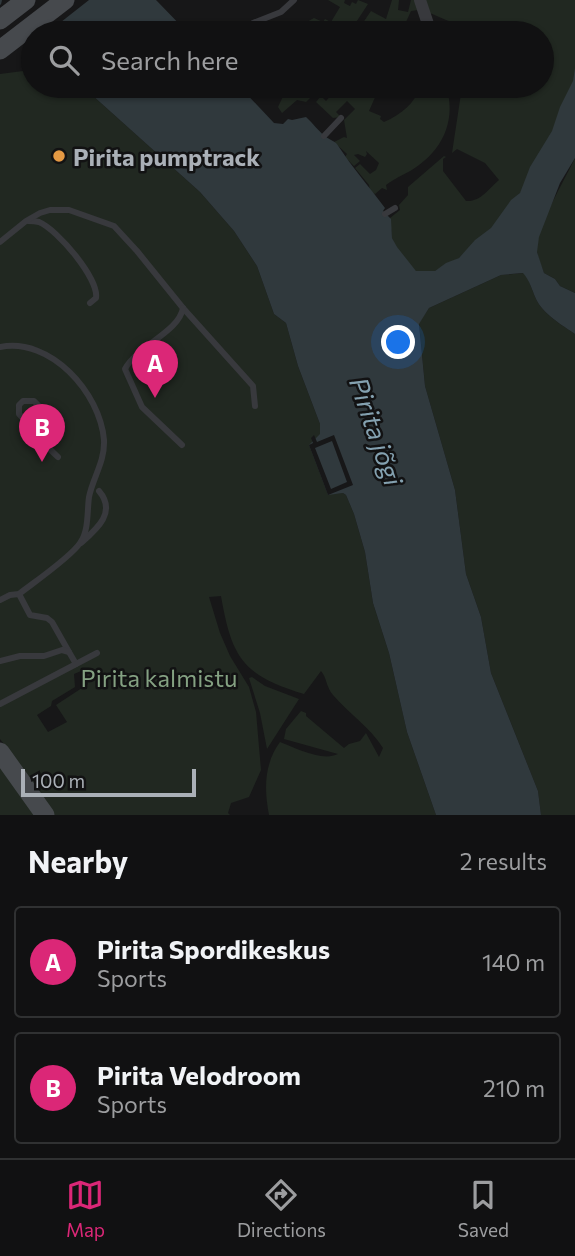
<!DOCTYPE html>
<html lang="en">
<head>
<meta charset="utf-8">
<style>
  :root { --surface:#111112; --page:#1a1a1b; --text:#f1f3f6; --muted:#9c9d9f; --line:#303132; --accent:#db2777 }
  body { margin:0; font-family:Commissioner,sans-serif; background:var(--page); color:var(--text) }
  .scale { position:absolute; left:21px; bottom:18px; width:175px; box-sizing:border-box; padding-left:7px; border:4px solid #aab0b7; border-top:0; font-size:19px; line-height:24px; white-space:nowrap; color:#aab0b7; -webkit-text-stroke:5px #121213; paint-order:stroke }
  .you { position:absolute; left:399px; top:343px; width:24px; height:24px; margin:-18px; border:5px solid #fff; border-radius:50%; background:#1a73e8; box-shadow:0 0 0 10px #1a73e833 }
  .badge { display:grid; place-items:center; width:46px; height:46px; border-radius:50%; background:var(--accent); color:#fff; font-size:23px; font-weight:700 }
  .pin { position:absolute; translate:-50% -58px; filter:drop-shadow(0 2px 4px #0008) }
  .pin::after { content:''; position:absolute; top:37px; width:24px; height:21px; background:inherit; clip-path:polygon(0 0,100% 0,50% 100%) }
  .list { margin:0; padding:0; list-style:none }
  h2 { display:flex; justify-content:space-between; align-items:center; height:91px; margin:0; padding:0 28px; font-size:30px }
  h2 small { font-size:23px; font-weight:400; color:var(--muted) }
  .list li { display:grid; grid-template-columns:46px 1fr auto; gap:21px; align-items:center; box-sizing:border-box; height:112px; margin:0 14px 14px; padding:0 14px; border:2px solid var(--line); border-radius:7px }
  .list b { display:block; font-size:26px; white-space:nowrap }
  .list p { margin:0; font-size:23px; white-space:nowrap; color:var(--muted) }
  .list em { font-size:23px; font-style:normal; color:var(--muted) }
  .icon { flex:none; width:38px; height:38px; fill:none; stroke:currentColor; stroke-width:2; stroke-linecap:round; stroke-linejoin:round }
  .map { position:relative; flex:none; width:575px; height:815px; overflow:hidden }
  .search { position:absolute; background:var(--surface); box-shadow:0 2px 5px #0004; left:21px; right:21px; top:21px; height:77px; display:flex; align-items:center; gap:18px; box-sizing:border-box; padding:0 24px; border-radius:38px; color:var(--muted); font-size:26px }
  .sheet { height:343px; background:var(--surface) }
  nav { display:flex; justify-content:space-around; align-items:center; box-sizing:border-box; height:98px; border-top:2px solid var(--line); background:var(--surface); font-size:19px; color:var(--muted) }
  nav a { display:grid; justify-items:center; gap:4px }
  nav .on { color:var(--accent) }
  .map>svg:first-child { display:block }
  .green { fill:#212821; fill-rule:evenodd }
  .water { fill:#30393d }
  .pier { fill:#171718; fill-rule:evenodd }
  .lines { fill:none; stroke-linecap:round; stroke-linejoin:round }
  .service { stroke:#38393d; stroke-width:6 }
  .minor { stroke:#38393d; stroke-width:12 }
  .secondary { stroke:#46494d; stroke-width:19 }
  .poi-dot { fill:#e49943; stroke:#121213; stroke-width:2.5 }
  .labels { text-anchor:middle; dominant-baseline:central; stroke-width:5; stroke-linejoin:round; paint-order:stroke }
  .poi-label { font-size:24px; font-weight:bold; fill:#aab0b7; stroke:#121213; text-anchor:start }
  .park-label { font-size:24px; fill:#84a182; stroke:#121213 }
  .water-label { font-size:26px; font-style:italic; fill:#84a1b0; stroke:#121213 }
</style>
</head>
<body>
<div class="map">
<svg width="575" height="815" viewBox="0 0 575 815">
  <rect width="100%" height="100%" fill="#171718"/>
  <!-- green -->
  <g class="green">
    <path d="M328 0H345L344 3 350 6 352 2 356 4 358 0 368 4 349 33H305L303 24 314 18 323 22 325 19 331 22 340 7Z"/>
    <path d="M392 0H399L398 10 408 12 411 0H417L418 10 411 11 401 33H356L371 11 386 19Z"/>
    <path d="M425 0H575V86L527 184 499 222 459 258 435 271 428 272 416 271 411 267 396 247 392 238 390 218 400 210 399 205 408 195V187L444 156 446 157 443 159V171L466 201C481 202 488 189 499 180L485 163 457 149 452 153 462 87 542 86V33H477L471 31 474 33H446L438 24 444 22 453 23 430 13Z"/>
    <path d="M33 67V86H82L200 192 234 231 257 266 274 314 286 323 298 366 320 424V434L333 494 343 493 346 495 354 514 365 552 373 603 389 653 407 732 436 815H269C264 789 264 764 280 742 296 748 322 762 338 754L284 739 286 729 301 711 306 713V716L344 748 349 744 360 741 366 733 379 757 383 748C370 727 349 714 333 695 326 687 327 678 321 671L304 694C243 675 232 659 221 596L209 597 220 633 230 656 249 687 256 712 261 770 249 797 231 803 228 813 230 815H0V765L21 766 0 739V74L23 71ZM81 671 88 684 56 705 67 722 48 732 37 715 51 706 52 701 75 687 74 674Z"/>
    <path d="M288 86H315L313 88 316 92 306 102 297 100 282 113 278 107Z"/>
    <path d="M332 86H380L369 111 381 116 380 119 384 122C402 114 414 104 421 86H446C456 117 445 146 419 165 409 173 396 177 386 185L387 190 382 188 375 194 370 191 369 185 355 168 360 164 370 174 376 170 379 163 366 151 367 154 365 157 358 154 354 155 360 161 354 166 345 157 347 154 334 142 344 137 347 138 344 120 355 109 347 101 336 112 341 117 333 118 316 102 321 96 326 101 336 90Z"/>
    <path d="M575 158V293L560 286 555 279 544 273C542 267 538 259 537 252 535 228 565 180 575 158Z"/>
    <path d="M524 273C530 281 532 290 536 299 543 314 562 325 575 334V815H541L538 791 491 673 481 617 466 574 455 490 425 386 419 323 429 308 501 275Z"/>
    <path d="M252 677 265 686 299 699 267 749 260 713 249 678Z"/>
  </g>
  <!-- water -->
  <g class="water">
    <path d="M0 0H156L188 33H33V46L0 4Z"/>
    <path d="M575 68V158L560 183 539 237 537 252 544 273 555 279 560 286 575 293V334C562 325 543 314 536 299 532 290 530 281 523 273L501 275 429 308 419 324 425 386 455 490 466 574 481 617 491 673 538 791 541 815H436L407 732 389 653 373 603 365 552 354 514 346 495 343 493 328 495 309 445 320 434V424L298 366 286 323 274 314 257 266 234 231 200 192 82 86H239L274 123 283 124 288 119 292 120 306 117C313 123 319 132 326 137 330 140 336 141 339 147 352 167 370 188 385 208L383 211 391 219 392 238 397 247 416 271H435L446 263 459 258 475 240 491 228 511 200 520 193 530 167 552 131 560 107 573 81Z"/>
  </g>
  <!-- pier -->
  <g class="pier">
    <path d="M2 0H89L47 33H33V44L29 47 0 9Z"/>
    <path d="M314 435 317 442 334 435 353 485 328 495 309 445 313 443 311 438ZM332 441 347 482 331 489 315 448Z"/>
  </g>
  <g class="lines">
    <!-- service -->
    <g class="service">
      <path d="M243 33 253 23 281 12 294 0"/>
      <path d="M324 136 341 118"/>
      <path d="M385 214 395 208"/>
      <path d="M28 221C32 221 35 221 39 222 58 230 99 279 96 298L90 303"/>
      <path d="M0 242 26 221 40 213 50 210H69L114 226 137 251 183 308 253 386 255 406"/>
      <path d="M0 347C51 337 100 393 104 440 105 462 93 477 89 497 87 511 89 531 80 543 71 557 33 583 19 594L10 595 0 600"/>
      <path d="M41 436 52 435 56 430V423L34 401H23L19 405V414C33 429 43 444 58 457"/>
      <path d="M182 445 142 407 125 369C137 346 179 332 183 308"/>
      <path d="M81 543C97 529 117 512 99 491"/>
      <path d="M19 594 30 615 47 618 52 622 69 652"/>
      <path d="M0 661 20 656H44L62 650 69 652 76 664"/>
      <path d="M0 704 97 653"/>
    </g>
    <!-- minor -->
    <path class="minor" d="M420 0 431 33"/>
    <!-- secondary -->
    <g class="secondary">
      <path d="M0 20 26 0"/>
      <path d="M0 50 65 0"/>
      <path d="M0 752 45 815"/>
    </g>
  </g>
  <!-- markers -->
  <circle class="poi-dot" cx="59" cy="156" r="7"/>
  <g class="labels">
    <!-- poi labels -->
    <g class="poi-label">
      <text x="73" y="156">Pirita pumptrack</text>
    </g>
    <!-- park labels -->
    <g class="park-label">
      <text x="159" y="677">Pirita kalmistu</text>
    </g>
    <!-- water labels -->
    <g class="water-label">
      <text transform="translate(377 431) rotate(71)">Pirita jõgi</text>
    </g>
  </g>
</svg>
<div class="scale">100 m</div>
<div class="you"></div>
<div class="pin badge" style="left:155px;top:398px">A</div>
<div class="pin badge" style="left:42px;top:462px">B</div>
<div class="search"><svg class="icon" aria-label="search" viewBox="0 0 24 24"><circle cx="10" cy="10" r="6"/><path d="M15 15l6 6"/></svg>Search here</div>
</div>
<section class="sheet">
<h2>Nearby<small>2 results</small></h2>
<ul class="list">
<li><span class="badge">A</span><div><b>Pirita Spordikeskus</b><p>Sports</p></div><em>140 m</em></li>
<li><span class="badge">B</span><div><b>Pirita Velodroom</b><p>Sports</p></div><em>210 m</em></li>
</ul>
</section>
<nav>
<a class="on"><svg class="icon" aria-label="map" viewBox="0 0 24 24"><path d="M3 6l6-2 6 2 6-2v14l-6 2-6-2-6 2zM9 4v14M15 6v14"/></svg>Map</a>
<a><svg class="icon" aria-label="directions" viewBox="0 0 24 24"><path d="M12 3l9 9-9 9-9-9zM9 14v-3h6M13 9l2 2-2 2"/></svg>Directions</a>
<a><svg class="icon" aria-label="saved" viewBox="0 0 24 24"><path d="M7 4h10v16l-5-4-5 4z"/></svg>Saved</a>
</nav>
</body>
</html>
